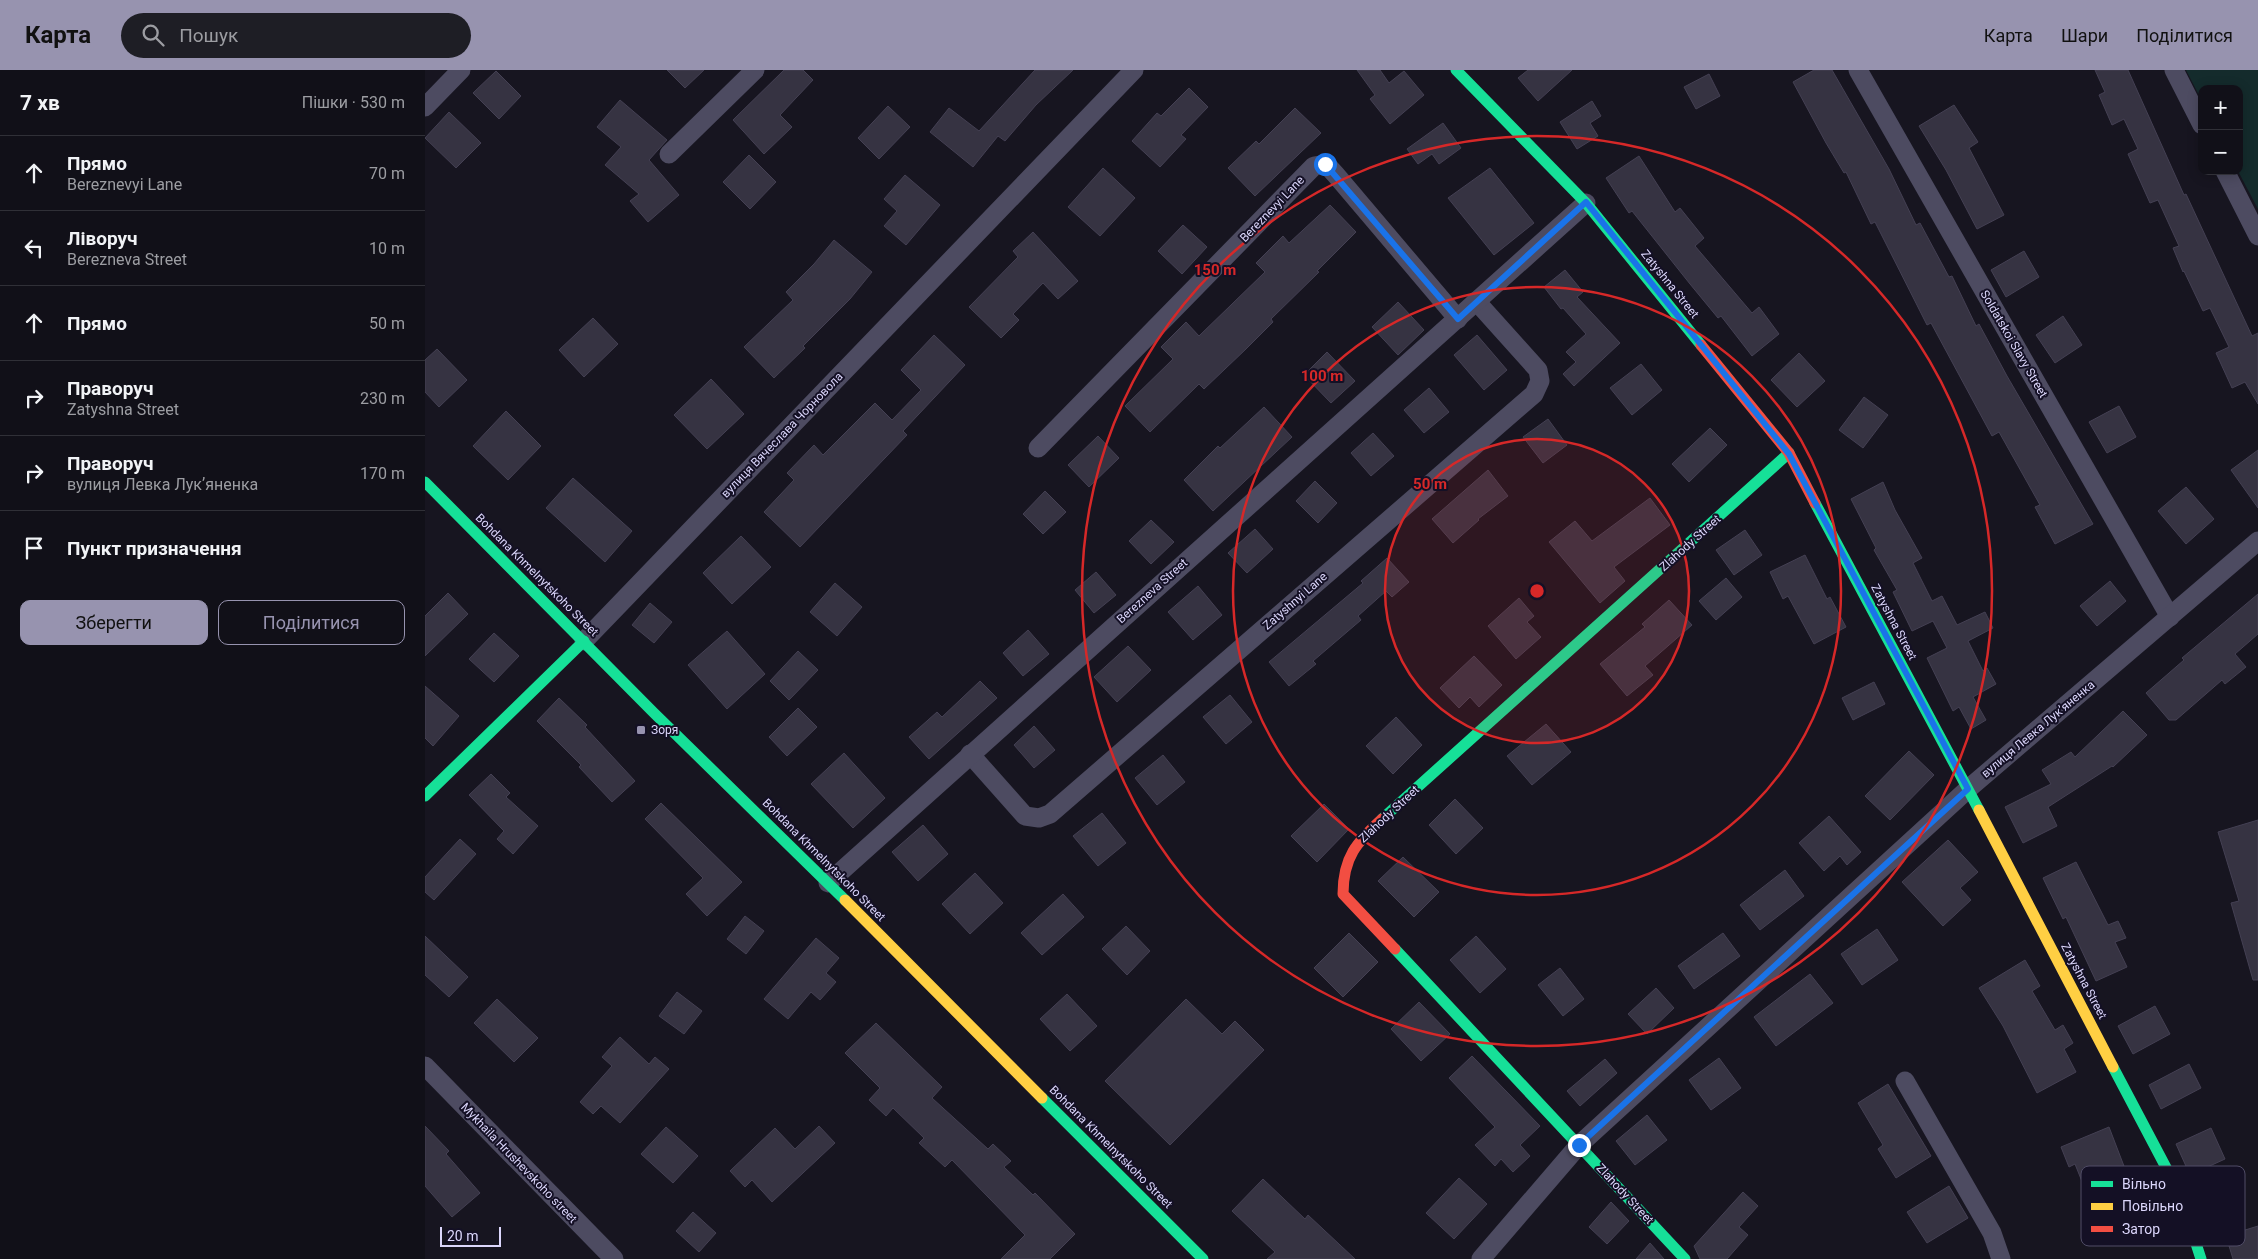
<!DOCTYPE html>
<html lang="uk">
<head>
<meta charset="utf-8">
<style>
  :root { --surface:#111018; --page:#1e1e25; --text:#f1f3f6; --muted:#9c9da2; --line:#303037; --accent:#9793af }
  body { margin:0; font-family:Roboto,sans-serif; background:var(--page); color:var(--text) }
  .controls { position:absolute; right:15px; top:15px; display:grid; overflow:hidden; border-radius:10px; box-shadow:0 2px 12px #0003 }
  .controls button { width:45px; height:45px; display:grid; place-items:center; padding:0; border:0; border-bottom:1px solid var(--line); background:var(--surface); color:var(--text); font:25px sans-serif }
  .scale { position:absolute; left:15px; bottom:12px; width:61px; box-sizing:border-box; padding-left:5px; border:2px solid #dcd7fc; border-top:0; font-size:14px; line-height:18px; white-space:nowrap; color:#dcd7fc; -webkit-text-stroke:4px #141025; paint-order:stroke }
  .stop { position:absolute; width:15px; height:15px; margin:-11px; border:4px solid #1a73e8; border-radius:50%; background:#fff }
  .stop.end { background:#1a73e8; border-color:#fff; box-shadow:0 1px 5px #0008 }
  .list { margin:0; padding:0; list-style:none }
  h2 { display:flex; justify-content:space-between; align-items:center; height:65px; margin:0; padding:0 20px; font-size:21px }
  h2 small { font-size:16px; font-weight:400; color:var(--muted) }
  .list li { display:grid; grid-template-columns:32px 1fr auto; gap:15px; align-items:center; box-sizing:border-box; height:75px; padding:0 20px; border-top:1px solid var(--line) }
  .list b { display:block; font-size:19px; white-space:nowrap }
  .list p { margin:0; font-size:16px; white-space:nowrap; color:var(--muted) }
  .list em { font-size:16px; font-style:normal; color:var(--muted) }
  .actions { display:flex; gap:10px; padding:15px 20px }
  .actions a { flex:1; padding:11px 0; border:1px solid var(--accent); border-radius:10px; text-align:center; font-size:18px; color:var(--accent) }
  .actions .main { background:var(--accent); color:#111 }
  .icon { flex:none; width:28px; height:28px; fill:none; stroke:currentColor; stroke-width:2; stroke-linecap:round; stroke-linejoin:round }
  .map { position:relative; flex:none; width:1833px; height:1189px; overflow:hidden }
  header { display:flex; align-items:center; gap:30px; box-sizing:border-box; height:70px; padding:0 25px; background:var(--accent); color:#111 }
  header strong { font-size:24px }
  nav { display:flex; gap:28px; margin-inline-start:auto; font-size:18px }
  .search { width:350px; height:45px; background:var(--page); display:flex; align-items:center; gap:12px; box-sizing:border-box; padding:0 18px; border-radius:28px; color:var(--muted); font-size:19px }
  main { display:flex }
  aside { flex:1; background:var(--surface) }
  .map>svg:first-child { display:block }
  .green { fill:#142b2c }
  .building { fill:#363342; stroke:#444053 }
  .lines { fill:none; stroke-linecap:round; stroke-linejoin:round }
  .street { stroke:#4d4b61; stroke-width:19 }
  .fast { stroke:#16e098; stroke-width:11 }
  .slow { stroke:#ffcf43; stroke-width:11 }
  .jam { stroke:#f24e42; stroke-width:11 }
  .route { stroke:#1a73e8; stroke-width:6 }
  .ring { fill:none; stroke:#d62828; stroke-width:2.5 }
  .poi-dot { fill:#9793af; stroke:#141025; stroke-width:2 }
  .labels { text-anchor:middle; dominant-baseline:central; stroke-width:4; stroke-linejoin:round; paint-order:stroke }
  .street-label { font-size:12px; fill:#dcd7fc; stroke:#141025 }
  .poi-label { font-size:12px; fill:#dcd7fc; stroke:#141025; text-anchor:start }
  .key { fill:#141025; stroke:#504c66; stroke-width:1 }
  .key-label { font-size:14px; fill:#dcd7fc }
  .centre { fill:#d62828; stroke:#141025; stroke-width:2.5 }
  .ring-label { font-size:15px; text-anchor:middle; font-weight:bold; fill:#d62828; stroke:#141025; stroke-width:4; stroke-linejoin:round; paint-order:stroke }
</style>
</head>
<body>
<header>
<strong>Карта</strong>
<div class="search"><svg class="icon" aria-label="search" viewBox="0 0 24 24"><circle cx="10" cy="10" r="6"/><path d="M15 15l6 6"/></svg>Пошук</div>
<nav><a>Карта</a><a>Шари</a><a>Поділитися</a></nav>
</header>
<main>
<aside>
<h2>7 хв<small>Пішки · 530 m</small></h2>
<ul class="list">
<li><svg class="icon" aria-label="ahead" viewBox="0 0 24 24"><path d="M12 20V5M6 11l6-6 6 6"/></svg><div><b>Прямо</b><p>Bereznevyi Lane</p></div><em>70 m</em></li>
<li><svg class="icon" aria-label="left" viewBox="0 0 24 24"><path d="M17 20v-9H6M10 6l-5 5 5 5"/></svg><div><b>Ліворуч</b><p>Berezneva Street</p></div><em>10 m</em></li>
<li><svg class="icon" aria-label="ahead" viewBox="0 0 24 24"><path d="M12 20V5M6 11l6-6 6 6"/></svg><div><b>Прямо</b></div><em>50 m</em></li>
<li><svg class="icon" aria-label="right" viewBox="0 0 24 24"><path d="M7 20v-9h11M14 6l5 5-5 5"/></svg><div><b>Праворуч</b><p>Zatyshna Street</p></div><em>230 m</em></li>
<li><svg class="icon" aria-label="right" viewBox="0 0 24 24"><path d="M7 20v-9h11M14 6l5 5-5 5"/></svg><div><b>Праворуч</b><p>вулиця Левка Лукʼяненка</p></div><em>170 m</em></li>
<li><svg class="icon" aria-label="arrive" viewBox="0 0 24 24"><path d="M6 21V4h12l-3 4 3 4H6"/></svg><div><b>Пункт призначення</b></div></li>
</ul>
<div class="actions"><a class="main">Зберегти</a><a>Поділитися</a></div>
</aside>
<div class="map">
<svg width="1833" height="1189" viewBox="0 0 1833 1189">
  <rect width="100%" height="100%" fill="#171520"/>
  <!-- green -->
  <path class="green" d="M1761 0H1833V139L1813 101 1814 19H1777V31Z"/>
  <!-- building -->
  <g class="building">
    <path d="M242 0H279L260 18Z"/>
    <path d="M359 0H378L388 10 355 45 367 57 339 84 308 50Z"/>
    <path d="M610 0H648L611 35 580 71 573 66 548 97 505 62 524 38 554 61Z"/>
    <path d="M932 0H955L964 13 979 1 999 25 965 54 945 29 950 25Z"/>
    <path d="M1103 0H1147L1113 31 1093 8Z"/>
    <path d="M1389 0H1407L1464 99 1491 155 1495 153 1524 207 1527 206 1551 256 1554 254 1582 306 1668 454 1630 474 1610 437 1615 435 1574 362 1567 366 1506 253 1502 255 1450 152 1446 154 1421 102 1419 103 1401 73 1368 12Z"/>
    <path d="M1670 0H1703L1759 125 1761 124 1780 165 1827 266 1833 263V334L1820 312 1807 318 1791 283 1804 277 1785 238 1778 241 1759 201 1758 202 1748 178 1754 176 1733 130 1725 133 1703 84 1713 79 1699 49 1687 55 1674 25 1680 22Z"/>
    <path d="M71 1 96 26 74 49 48 23Z"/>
    <path d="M1284 4 1295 26 1271 39 1259 17Z"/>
    <path d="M764 18 783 37 756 65 761 69 735 97 707 71 732 43 736 46Z"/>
    <path d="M195 30 242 70 224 90 254 125 223 152 205 131 214 124 180 95 196 77 172 57Z"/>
    <path d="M1167 31 1176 46 1165 53 1173 66 1152 79 1135 52Z"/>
    <path d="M1529 35 1553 72 1544 78 1579 145 1552 159 1521 100 1494 56Z"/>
    <path d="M463 36 485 57 454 89 433 68Z"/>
    <path d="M870 38 896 63 830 126 803 98 831 71 834 74Z"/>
    <path d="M24 42 56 73 31 98 0 68Z"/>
    <path d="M1018 53 1036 78 1014 94 1007 84 993 94 982 79Z"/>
    <path d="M324 85 351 112 325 139 298 112Z"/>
    <path d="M1214 86 1250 142 1255 138 1279 168 1270 176 1327 243 1334 237 1354 264 1327 286 1296 246 1293 248 1265 214 1207 141 1204 143 1181 108Z"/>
    <path d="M678 98 710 128 675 166 643 137Z"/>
    <path d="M1065 98 1109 153 1069 185 1023 128Z"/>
    <path d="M480 105 515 135 481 175 459 156 472 141 459 129Z"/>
    <path d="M905 135 931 162 892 201 894 202 846 249 848 252 821 279 779 319 774 314 725 362 700 336 748 289 736 277 761 252 774 266 840 202 831 193 858 166 864 173Z"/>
    <path d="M758 155 782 177 757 204 733 181Z"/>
    <path d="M608 162 653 211 633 229 618 213 588 244 594 250 576 268 544 237 593 187 588 181Z"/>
    <path d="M409 170 447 202 425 229 378 276 380 278 349 308 319 277 368 230 361 222 389 194Z"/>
    <path d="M1599 181 1614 207 1581 227 1566 200Z"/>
    <path d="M1140 200 1158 222 1152 227 1195 273 1149 316 1138 304 1151 292 1141 282 1161 264 1138 238 1136 239 1119 217Z"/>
    <path d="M973 232 999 260 973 285 947 257Z"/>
    <path d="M1638 246 1657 275 1630 293 1611 265Z"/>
    <path d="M168 248 193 274 159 307 134 280Z"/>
    <path d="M509 265 540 295 478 361 482 365 375 477 339 442 369 410 362 403 389 375 398 385 450 333 467 350 496 320 476 300Z"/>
    <path d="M1052 265 1082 300 1059 320 1029 285Z"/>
    <path d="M12 279 42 310 14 337 0 322V290Z"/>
    <path d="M902 282 930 311 906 333 879 305Z"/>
    <path d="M1374 283 1400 311 1372 337 1346 310Z"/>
    <path d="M1216 294 1237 320 1207 345 1185 318Z"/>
    <path d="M286 309 319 344 282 379 249 345Z"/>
    <path d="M1004 318 1024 342 999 363 979 340Z"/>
    <path d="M1439 327 1463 345 1438 378 1414 360Z"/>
    <path d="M1694 336 1711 367 1682 383 1664 352Z"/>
    <path d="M839 337 867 367 788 441 759 410 793 376 795 378Z"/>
    <path d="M81 341 116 376 83 410 48 376Z"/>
    <path d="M1123 349 1142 375 1118 393 1098 367Z"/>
    <path d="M1285 358 1302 375 1264 412 1247 394Z"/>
    <path d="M948 363 969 386 946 406 926 383Z"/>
    <path d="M673 366 694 388 664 417 643 395Z"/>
    <path d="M1833 380V438L1806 400Z"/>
    <path d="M1063 400 1083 426 1053 449 1054 450 1028 473 1007 449Z"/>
    <path d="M148 408 207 461 180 492 121 438Z"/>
    <path d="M890 411 912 433 893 453 871 431Z"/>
    <path d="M1458 412 1470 440 1497 488 1488 493 1507 531 1517 526 1532 555 1560 542 1568 558 1543 571 1558 601 1562 598 1571 614 1548 627 1561 650 1546 659 1534 637 1528 641 1502 588 1522 578 1508 551 1487 561 1468 522 1472 520 1449 480 1451 478 1426 429Z"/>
    <path d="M1761 417 1789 449 1761 474 1733 441Z"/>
    <path d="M620 421 641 442 618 464 598 444Z"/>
    <path d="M1225 428 1245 455 1189 497 1200 511 1175 533 1124 472 1150 451 1167 471Z"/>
    <path d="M726 450 749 472 726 494 704 471Z"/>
    <path d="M830 459 848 479 822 503 803 483Z"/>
    <path d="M1320 460 1337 485 1309 505 1291 480Z"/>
    <path d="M316 466 346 497 307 534 278 503Z"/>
    <path d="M1380 485 1402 529 1405 527 1421 557 1389 574 1363 526 1358 529 1345 502Z"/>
    <path d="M962 488 984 512 967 527 961 521 933 546 936 550 888 591 891 594 864 616 844 592 938 513 936 511Z"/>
    <path d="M671 502 691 525 669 543 650 520Z"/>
    <path d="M1301 508 1317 527 1291 550 1274 531Z"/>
    <path d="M1685 511 1701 531 1672 556 1655 536Z"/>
    <path d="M410 513 437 537 412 566 385 542Z"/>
    <path d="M773 516 797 545 768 570 743 542Z"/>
    <path d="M23 523 43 544 0 586V546Z"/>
    <path d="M1833 524V564L1810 584 1821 597 1800 614 1797 610 1751 650H1744L1721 623 1759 590 1757 588Z"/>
    <path d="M1094 528 1109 546 1102 552 1116 567 1091 589 1063 556Z"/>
    <path d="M1244 530 1267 555 1220 596 1228 605 1202 626 1175 594 1220 557 1217 554Z"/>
    <path d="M225 533 247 552 229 573 207 555Z"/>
    <path d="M603 560 624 584 598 606 578 583Z"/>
    <path d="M302 561 340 604 302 639 263 595Z"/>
    <path d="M69 563 94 586 69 612 44 589Z"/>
    <path d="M703 576 726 600 692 632 669 607Z"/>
    <path d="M373 581 393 600 364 630 345 611Z"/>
    <path d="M1049 586 1077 615 1054 637 1045 627 1034 638 1015 618Z"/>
    <path d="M555 611 572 628 504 689 484 667 512 642 517 647Z"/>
    <path d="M1449 612 1460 634 1428 650 1417 628Z"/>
    <path d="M0 616 34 646 8 676 0 668Z"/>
    <path d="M805 625 827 652 801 674 778 647Z"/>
    <path d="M134 628 162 655 160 657 210 711 187 732 154 697 156 695 112 651Z"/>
    <path d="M373 638 392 657 362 686 344 667Z"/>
    <path d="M1698 641 1722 665 1688 697 1687 696 1623 737 1632 756 1598 773 1580 737 1626 714 1617 700 1646 682 1650 687Z"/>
    <path d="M971 647 997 675 968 704 941 676Z"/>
    <path d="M1121 654 1146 682 1107 715 1082 686Z"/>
    <path d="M609 656 630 680 609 698 589 675Z"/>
    <path d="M1484 681 1509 705 1465 750 1440 726Z"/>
    <path d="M419 683 460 728 428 758 386 714Z"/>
    <path d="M738 685 760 712 732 735 710 708Z"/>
    <path d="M66 704 85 723 81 727 113 756 88 784 72 769 79 761 44 725Z"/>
    <path d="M1030 729 1058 758 1031 784 1004 755Z"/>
    <path d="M236 733 317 812 282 846 261 824 278 808 220 749Z"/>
    <path d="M899 734 924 759 892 792 866 766Z"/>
    <path d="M677 743 701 773 673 796 648 766Z"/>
    <path d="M1404 746 1436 782 1422 795 1415 786 1399 801 1374 773Z"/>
    <path d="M1833 750V910H1828L1806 833 1814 831 1793 762Z"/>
    <path d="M498 755 523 784 493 811 467 782Z"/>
    <path d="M35 769 51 784 9 830 0 822V807Z"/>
    <path d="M1523 770 1553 802 1535 818 1546 830 1518 856 1477 812Z"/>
    <path d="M978 787 1014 822 989 847 953 811Z"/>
    <path d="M1651 792 1683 855 1693 851 1701 868 1690 872 1702 897 1671 911 1641 847 1638 849 1618 808Z"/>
    <path d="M1360 800 1379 826 1335 860 1315 835Z"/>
    <path d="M550 803 578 833 545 864 517 834Z"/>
    <path d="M638 824 659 847 617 885 596 863Z"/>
    <path d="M320 846 339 861 321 884 302 869Z"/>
    <path d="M701 856 725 881 702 905 677 879Z"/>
    <path d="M1452 859 1473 890 1437 915 1416 884Z"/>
    <path d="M924 863 953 892 918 927 889 898Z"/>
    <path d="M1298 863 1315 886 1269 919 1253 896Z"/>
    <path d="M0 866 43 907 24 927 0 905Z"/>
    <path d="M1051 866 1081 899 1055 923 1025 890Z"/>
    <path d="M391 868 414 888 401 903 411 912 395 930 386 922 363 949 339 929Z"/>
    <path d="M1600 890 1615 916 1607 921 1630 960 1638 955 1648 973 1639 979 1651 1002 1612 1023 1578 956 1554 918Z"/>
    <path d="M1135 898 1159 929 1138 946 1113 915Z"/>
    <path d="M1385 904 1408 933 1351 976 1329 947Z"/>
    <path d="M1231 918 1249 938 1222 964 1203 944Z"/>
    <path d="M252 922 277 941 259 964 234 946Z"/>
    <path d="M642 924 672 956 645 981 615 949Z"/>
    <path d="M72 929 113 968 89 992 49 953Z"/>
    <path d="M761 929 797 964 810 951 839 980 745 1075 680 1011Z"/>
    <path d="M994 932 1025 964 996 991 966 959Z"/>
    <path d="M1730 936 1745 964 1708 984 1693 956Z"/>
    <path d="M451 953 517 1017 507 1028 563 1079 568 1074 586 1091 579 1097 608 1125 610 1123 650 1164 625 1189H576L600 1165 527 1090 520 1097 494 1073 499 1068 468 1038 461 1046 444 1030 455 1018 420 983Z"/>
    <path d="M195 967 224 994 230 987 244 999 195 1053 176 1036 168 1044 155 1032 187 996 177 987Z"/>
    <path d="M1047 986 1115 1056 1095 1075 1105 1086 1088 1102 1076 1089 1070 1096 1050 1075 1070 1057 1024 1008Z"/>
    <path d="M1294 988 1316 1018 1286 1040 1264 1010Z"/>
    <path d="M1180 989 1192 1003 1155 1036 1142 1021Z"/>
    <path d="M1764 994 1776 1018 1736 1039 1724 1015Z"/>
    <path d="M1463 1014 1506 1086 1471 1108 1453 1079 1458 1075 1433 1033Z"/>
    <path d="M1222 1045 1242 1070 1210 1095 1191 1071Z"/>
    <path d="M0 1056 24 1081 21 1084 55 1123 27 1147 0 1116Z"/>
    <path d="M394 1056 410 1073 347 1132 327 1110 320 1117 305 1101 350 1058 370 1079Z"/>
    <path d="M241 1057 273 1086 248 1113 216 1084Z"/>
    <path d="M1684 1057 1702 1104 1680 1112 1678 1106 1658 1114 1650 1094 1644 1097 1636 1077Z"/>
    <path d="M1786 1058 1800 1089 1765 1105 1751 1074Z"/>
    <path d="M1034 1108 1062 1134 1029 1169 1001 1143Z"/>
    <path d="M838 1109 880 1149 883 1145 930 1189H842L850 1182 807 1141Z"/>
    <path d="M1524 1116 1543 1148 1502 1173 1482 1142Z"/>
    <path d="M1318 1122 1333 1136 1314 1157 1323 1165 1302 1189H1275L1269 1176Z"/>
    <path d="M1186 1132 1204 1151 1182 1174 1164 1157Z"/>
    <path d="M268 1142 291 1163 274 1182 251 1161Z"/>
    <path d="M1833 1156V1189H1808L1801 1166Z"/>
    <path d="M1225 1173 1239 1189H1211Z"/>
  </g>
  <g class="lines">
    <!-- street -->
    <g class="street">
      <path d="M1433 0 1745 547"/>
      <path d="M1749 0 1777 55"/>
      <path d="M0 37 36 0"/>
      <path d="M244 84 330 0"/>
      <path d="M1800 101 1833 166"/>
      <path d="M613 378 889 96 901 94 911 105 1033 249"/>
      <path d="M159 571 709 0"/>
      <path d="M545 684 600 746 614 748 625 744 1109 324 1115 311 1113 300 1051 231"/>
      <path d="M403 813 1161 133"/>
      <path d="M0 996 189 1189"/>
      <path d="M1480 1011 1567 1163 1576 1189"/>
      <path d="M1056 1189 1154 1075 1543 719 1833 471"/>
    </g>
    <!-- fast -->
    <g class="fast">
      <path d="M1031 0 1161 133 1276 275"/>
      <path d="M0 412 229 643 420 830"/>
      <path d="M1390 433 1554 740"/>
      <path d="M0 726 159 571"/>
      <path d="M957 749 1364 383"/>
      <path d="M970 879 1260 1189"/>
      <path d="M1688 997 1755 1124 1776 1189"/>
      <path d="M617 1028 778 1189"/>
    </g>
    <!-- slow -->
    <g class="slow">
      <path d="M1554 740 1688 997"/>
      <path d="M420 830 617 1028"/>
    </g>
    <!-- jam -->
    <g class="jam">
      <path d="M1276 275 1364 383 1390 433"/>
      <path d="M957 749C932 772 918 787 918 824L970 879"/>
    </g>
  </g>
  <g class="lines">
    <!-- route -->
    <path class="route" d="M900 94 1033 249 1161 132 1364 384 1543 719 1154 1075"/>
  </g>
  <!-- distance rings -->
  <circle cx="1112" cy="521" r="152" fill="#d62828" fill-opacity=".12"/>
  <g class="ring">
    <circle cx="1112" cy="521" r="152"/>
    <circle cx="1112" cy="521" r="304"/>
    <circle cx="1112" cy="521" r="455"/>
  </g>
  <!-- markers -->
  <rect class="poi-dot" x="211" y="655" width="10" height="10" rx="2.5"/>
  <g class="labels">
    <!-- street labels -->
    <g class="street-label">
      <text transform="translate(847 139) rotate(-46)">Bereznevyi Lane</text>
      <text transform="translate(1245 214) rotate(51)">Zatyshna Street</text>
      <text transform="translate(1589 274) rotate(60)">Soldatskoi Slavy Street</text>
      <text transform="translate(357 365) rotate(-46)">вулиця Вячеслава Чорновола</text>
      <text transform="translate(1265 473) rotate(-42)">Zlahody Street</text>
      <text transform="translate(112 505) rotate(45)">Bohdana Khmelnytskoho Street</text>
      <text transform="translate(727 521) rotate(-42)">Berezneva Street</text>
      <text transform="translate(870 531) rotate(-41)">Zatyshnyi Lane</text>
      <text transform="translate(1469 552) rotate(62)">Zatyshna Street</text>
      <text transform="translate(1613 659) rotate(-40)">вулиця Левка Лукʼяненка</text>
      <text transform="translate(964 744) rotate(-43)">Zlahody Street</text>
      <text transform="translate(399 790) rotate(45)">Bohdana Khmelnytskoho Street</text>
      <text transform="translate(1659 911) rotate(62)">Zatyshna Street</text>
      <text transform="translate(686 1077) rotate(45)">Bohdana Khmelnytskoho Street</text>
      <text transform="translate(94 1093) rotate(46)">Mykhaila Hrushevskoho street</text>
      <text transform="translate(1200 1124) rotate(47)">Zlahody Street</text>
    </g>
    <!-- poi labels -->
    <g class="poi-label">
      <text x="226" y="660">Зоря</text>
    </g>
  </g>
  <!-- legend -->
  <rect x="1656" y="1096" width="164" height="80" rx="8" class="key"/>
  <rect x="1666" y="1111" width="22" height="6" fill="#16e098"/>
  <rect x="1666" y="1133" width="22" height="7" fill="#ffcf43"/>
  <rect x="1666" y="1156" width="22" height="6" fill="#f24e42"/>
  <g class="key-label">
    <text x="1697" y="1119">Вільно</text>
    <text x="1697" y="1141">Повільно</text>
    <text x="1697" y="1164">Затор</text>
  </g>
  <circle cx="1112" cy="521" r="8" class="centre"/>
  <g class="ring-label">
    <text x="790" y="205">150 m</text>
    <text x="897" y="311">100 m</text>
    <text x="1005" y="419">50 m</text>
  </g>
</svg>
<div class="controls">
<button>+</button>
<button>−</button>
</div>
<div class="scale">20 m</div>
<div class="stop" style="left:900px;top:94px"></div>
<div class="stop end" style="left:1154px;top:1075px"></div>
</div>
</main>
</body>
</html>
